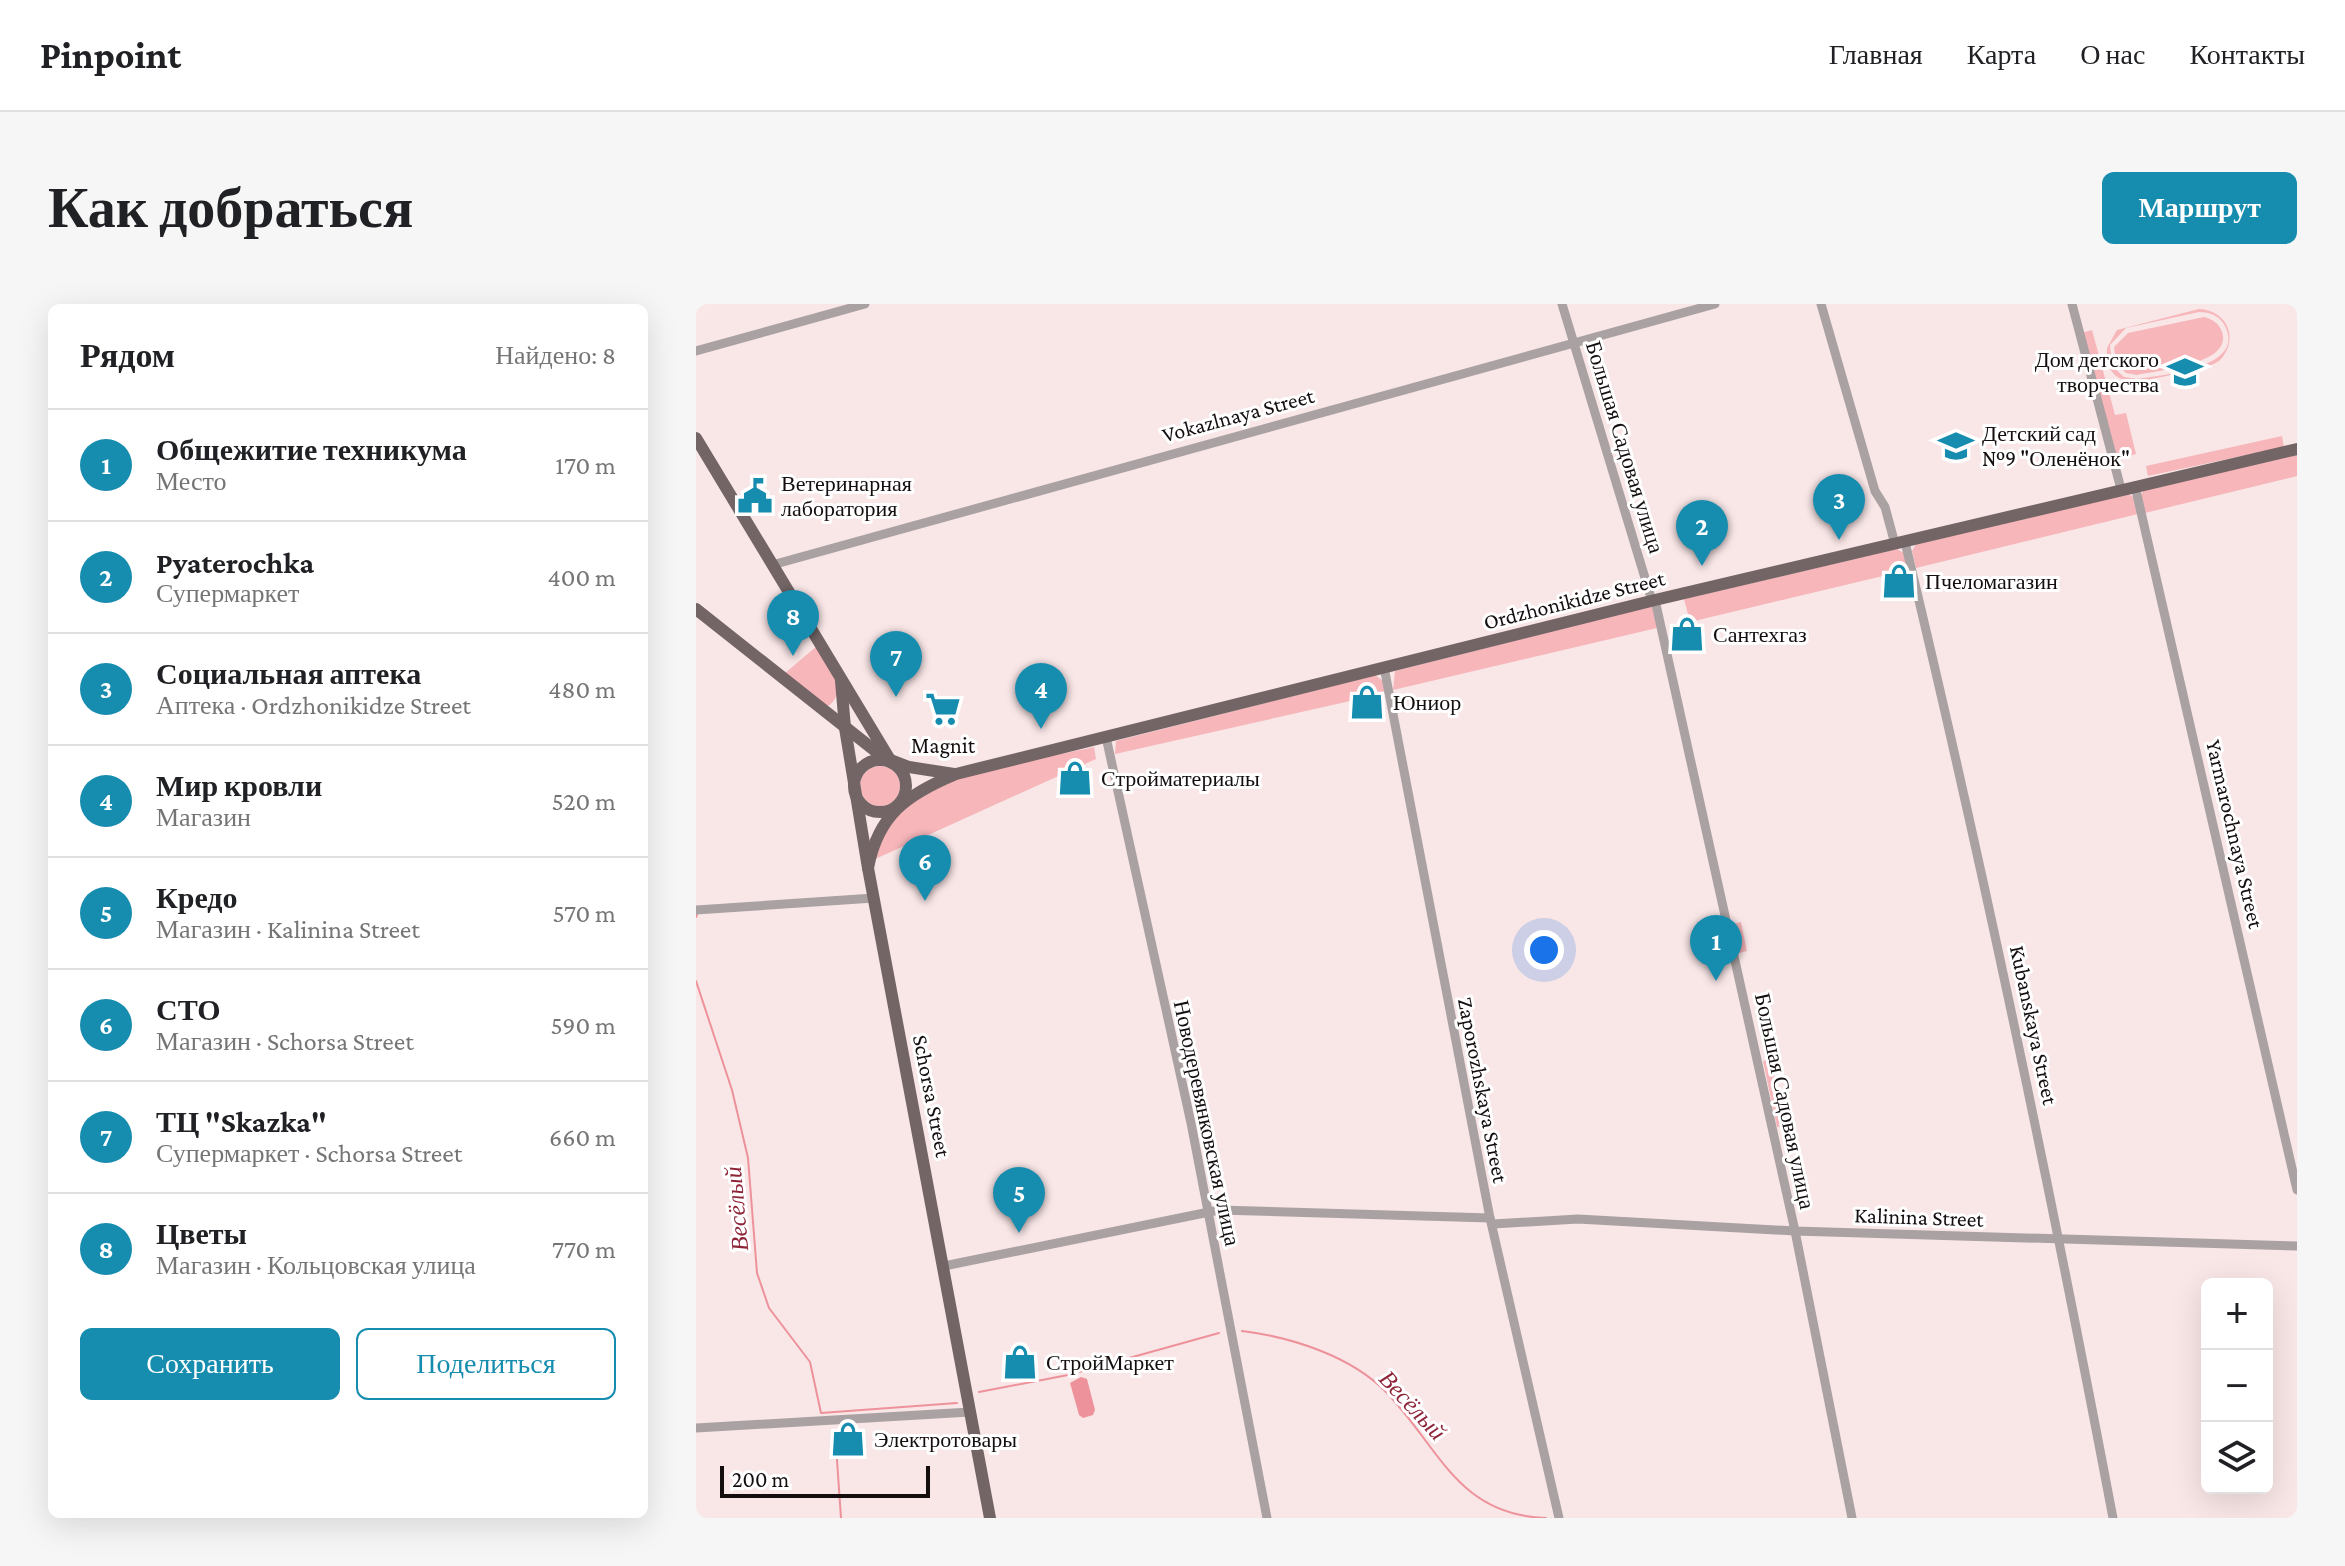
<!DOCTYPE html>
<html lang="ru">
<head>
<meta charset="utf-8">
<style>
  :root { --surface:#fff; --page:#f6f6f6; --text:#202124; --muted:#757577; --line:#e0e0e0; --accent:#168caf }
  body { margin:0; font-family:"Crimson Pro",serif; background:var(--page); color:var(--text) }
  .controls { position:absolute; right:24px; bottom:24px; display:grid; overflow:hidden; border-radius:12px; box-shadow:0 8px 32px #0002 }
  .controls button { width:72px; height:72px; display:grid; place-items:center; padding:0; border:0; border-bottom:2px solid var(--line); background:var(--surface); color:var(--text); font:40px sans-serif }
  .scale { position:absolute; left:24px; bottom:20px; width:210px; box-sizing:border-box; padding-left:8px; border:4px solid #140e0e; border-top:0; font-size:22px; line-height:28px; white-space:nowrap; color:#140e0e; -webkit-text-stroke:6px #fff; paint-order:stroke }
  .you { position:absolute; left:848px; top:646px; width:28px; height:28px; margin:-20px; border:6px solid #fff; border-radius:50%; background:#1a73e8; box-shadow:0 0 0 12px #1a73e833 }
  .badge { display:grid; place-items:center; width:52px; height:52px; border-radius:50%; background:var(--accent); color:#fff; font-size:26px; font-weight:700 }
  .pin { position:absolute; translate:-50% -66px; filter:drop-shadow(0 2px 4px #0008) }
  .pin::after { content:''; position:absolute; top:42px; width:28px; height:24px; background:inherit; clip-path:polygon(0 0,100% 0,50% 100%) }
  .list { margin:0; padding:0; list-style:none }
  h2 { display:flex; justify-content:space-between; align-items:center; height:104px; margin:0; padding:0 32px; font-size:34px }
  h2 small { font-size:26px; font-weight:400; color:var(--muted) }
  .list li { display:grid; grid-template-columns:52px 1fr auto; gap:24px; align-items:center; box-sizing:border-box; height:112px; padding:0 32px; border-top:2px solid var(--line) }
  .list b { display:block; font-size:30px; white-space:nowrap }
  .list p { margin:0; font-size:26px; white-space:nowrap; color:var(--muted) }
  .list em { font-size:26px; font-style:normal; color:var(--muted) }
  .actions { display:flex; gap:16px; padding:24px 32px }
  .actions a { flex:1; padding:18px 0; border:2px solid var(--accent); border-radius:12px; text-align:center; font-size:28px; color:var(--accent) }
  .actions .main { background:var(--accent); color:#fff }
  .icon { flex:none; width:44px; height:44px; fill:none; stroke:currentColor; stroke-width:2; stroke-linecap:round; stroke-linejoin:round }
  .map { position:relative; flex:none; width:1601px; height:1214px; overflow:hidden; border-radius:12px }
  header { display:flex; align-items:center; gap:48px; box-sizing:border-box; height:112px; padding:0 40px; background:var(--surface); border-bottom:2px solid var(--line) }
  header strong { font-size:38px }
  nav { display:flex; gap:44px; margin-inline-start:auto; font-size:28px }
  .intro { display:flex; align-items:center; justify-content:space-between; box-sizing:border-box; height:192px; padding:0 48px }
  h1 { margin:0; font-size:56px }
  .button { padding:20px 36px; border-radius:12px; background:var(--accent); color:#fff; font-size:28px; font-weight:700 }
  main { display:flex; gap:48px; padding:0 48px }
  aside { flex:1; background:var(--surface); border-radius:12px; box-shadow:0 8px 32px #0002 }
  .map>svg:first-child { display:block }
  .green { fill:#f6b6ba; fill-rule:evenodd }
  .water { fill:#ed929a }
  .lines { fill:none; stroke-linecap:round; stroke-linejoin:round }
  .stream { stroke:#ed929a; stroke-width:2 }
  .minor { stroke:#aaa1a2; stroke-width:9 }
  .major { stroke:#736565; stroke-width:12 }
  .labels { text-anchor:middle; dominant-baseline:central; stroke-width:6; stroke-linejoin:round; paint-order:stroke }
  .poi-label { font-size:22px; fill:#140e0e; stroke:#fff; text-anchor:start }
  .street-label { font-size:22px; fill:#140e0e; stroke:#fff }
  .water-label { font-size:24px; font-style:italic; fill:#8e2438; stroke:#fff }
</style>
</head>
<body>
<header>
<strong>Pinpoint</strong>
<nav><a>Главная</a><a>Карта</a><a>О нас</a><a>Контакты</a></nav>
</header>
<div class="intro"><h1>Как добраться</h1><a class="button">Маршрут</a></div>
<main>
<aside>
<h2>Рядом<small>Найдено: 8</small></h2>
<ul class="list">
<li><span class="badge">1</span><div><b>Общежитие техникума</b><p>Место</p></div><em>170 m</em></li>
<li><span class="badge">2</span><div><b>Pyaterochka</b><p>Супермаркет</p></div><em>400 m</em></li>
<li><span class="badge">3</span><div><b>Социальная аптека</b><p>Аптека · Ordzhonikidze Street</p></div><em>480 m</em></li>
<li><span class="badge">4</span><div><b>Мир кровли</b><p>Магазин</p></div><em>520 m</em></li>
<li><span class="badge">5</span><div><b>Кредо</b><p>Магазин · Kalinina Street</p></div><em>570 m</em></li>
<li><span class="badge">6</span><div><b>СТО</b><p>Магазин · Schorsa Street</p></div><em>590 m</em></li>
<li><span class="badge">7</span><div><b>ТЦ &quot;Skazka&quot;</b><p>Супермаркет · Schorsa Street</p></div><em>660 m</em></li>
<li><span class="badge">8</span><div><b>Цветы</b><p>Магазин · Кольцовская улица</p></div><em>770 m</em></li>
</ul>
<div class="actions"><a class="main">Сохранить</a><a>Поделиться</a></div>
</aside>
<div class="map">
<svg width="1601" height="1214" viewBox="0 0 1601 1214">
  <rect width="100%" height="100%" fill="#f9e6e7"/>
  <!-- green -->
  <g class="green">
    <path d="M1503 5C1532 6 1544 37 1523 57 1510 65 1494 67 1479 70 1451 76 1408 90 1411 44L1421 26ZM1503 8C1514 8 1524 12 1529 22 1551 64 1466 71 1441 75L1428 73 1416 62 1414 41 1430 24Z"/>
    <path d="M1508 13C1516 15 1523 19 1526 28 1537 60 1463 66 1441 71L1430 69 1420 60 1418 43 1432 29Z"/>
    <path d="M1396 26 1419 111 1430 109 1440 150 1420 155 1386 29Z"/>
    <path d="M1586 132 1588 143 1452 172 1450 162Z"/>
    <path d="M1601 150V172L1449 209 1445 191 1448 185Z"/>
    <path d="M1431 188 1438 194 1442 210 1220 264 1216 247 1220 240Z"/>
    <path d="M1201 245 1208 249 1212 266 994 318 988 295Z"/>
    <path d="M956 302 961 324 697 386 699 367Z"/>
    <path d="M121 342C131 359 153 383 134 401L130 402 88 370Z"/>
    <path d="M679 371 687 377 690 389 419 450 420 437Z"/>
    <path d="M398 443 400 455 177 556C183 543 187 527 196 516 235 467 338 457 398 443Z"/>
    <circle cx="184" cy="482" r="20"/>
    <path d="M1045 618 1051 647 1043 649 1037 620Z"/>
    <path d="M1075 755 1089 822 1081 823 1067 757Z"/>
  </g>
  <!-- water -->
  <path class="water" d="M385 1073 391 1075 399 1106 397 1111 387 1114 383 1111 374 1079Z"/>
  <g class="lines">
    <!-- stream -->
    <g class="stream">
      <path d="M0 613 1 611"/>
      <path d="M0 677 36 786 52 854 61 969 73 1004 114 1058 125 1109 261 1099"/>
      <path d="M546 1027C595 1033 655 1052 690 1088 744 1144 761 1211 850 1214"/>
      <path d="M283 1088 372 1071 523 1029"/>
      <path d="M139 1127 145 1214"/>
    </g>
    <!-- minor -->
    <g class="minor">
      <path d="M866 0 956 297"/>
      <path d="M1125 0 1179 187 1189 203 1199 240"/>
      <path d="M1376 0 1425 185"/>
      <path d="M0 47 169 0"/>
      <path d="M1439 182 1601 886"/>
      <path d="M1209 238C1287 562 1355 887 1417 1214"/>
      <path d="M76 261 1019 0"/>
      <path d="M959 296 1099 927 1156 1214"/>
      <path d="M688 363 794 914 863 1214"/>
      <path d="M410 433 495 819 571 1214"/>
      <path d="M0 606 178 594"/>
      <path d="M797 920 882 915 1099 927 1601 942"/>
      <path d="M248 962 523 906 794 914"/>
      <path d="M0 1124 274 1108"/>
    </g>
    <!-- major -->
    <g class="major">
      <path d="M0 134 196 459"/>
      <path d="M0 305 187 453 213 463 258 470"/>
      <path d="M145 377 149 424 172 564 294 1214"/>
      <circle cx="184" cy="482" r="26"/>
      <path d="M172 564C182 510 212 490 260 470L959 296 1601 145"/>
    </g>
  </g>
  <!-- icons -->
  <defs>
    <g id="school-bare" transform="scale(2.76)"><path d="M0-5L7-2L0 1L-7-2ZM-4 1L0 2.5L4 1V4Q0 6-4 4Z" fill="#168caf" stroke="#fff" stroke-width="2.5" paint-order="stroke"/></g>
    <g id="civic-bare" transform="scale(2.76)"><path d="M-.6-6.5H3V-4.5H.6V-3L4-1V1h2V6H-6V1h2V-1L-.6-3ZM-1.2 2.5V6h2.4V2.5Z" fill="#168caf" stroke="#fff" stroke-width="2.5" paint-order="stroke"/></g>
    <g id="shop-bare" transform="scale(2.76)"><path d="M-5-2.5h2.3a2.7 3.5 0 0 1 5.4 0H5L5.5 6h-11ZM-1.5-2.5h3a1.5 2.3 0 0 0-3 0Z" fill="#168caf" stroke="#fff" stroke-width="2.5" paint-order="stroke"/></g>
    <g id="supermarket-bare" transform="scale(2.76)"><path d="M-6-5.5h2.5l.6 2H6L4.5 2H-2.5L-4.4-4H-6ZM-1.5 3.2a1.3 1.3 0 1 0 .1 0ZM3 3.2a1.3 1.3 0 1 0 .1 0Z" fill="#168caf" stroke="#fff" stroke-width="2.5" paint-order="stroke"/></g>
  </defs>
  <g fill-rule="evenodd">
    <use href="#school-bare" x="1489" y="68"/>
    <use href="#school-bare" x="1260" y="142"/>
    <use href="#civic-bare" x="59" y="192"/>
    <use href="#shop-bare" x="1203" y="277"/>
    <use href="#shop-bare" x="991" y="330"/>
    <use href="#shop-bare" x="671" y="398"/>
    <use href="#supermarket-bare" x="247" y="405"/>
    <use href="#shop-bare" x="379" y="474"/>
    <use href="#shop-bare" x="324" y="1058"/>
    <use href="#shop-bare" x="152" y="1135"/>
  </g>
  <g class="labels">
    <!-- poi labels -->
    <g class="poi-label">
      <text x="1463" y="55" text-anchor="end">Дом детского<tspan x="1463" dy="25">творчества</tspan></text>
      <text x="1286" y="129">Детский сад<tspan x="1286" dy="25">№9 "Оленёнок"</tspan></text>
      <text x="85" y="179">Ветеринарная<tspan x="85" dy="25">лаборатория</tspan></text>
      <text x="1229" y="277">Пчеломагазин</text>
      <text x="1017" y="330">Сантехгаз</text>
      <text x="697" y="398">Юниор</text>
      <text x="247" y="441" text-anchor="middle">Magnit</text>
      <text x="405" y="474">Стройматериалы</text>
      <text x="350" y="1058">СтройМаркет</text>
      <text x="178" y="1135">Электротовары</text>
    </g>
    <!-- street labels -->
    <g class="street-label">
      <text transform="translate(542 111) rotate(-15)">Vokazlnaya Street</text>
      <text transform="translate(929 143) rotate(73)">Большая Садовая улица</text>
      <text transform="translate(878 296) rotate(-14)">Ordzhonikidze Street</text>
      <text transform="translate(1539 530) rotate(77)">Yarmarochnaya Street</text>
      <text transform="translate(1338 721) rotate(78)">Kubanskaya Street</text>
      <text transform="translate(787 786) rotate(79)">Zaporozhskaya Street</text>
      <text transform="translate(236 792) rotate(79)">Schorsa Street</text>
      <text transform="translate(1089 797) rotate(78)">Большая Садовая улица</text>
      <text transform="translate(511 819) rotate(78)">Новодеревянковская улица</text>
      <text transform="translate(1223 913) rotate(2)">Kalinina Street</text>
    </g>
    <!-- water labels -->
    <g class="water-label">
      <text transform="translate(40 905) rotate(-95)">Весёлый</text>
      <text transform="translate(717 1101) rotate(47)">Весёлый</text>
    </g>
  </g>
</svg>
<div class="controls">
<button>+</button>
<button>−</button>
<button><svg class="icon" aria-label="layers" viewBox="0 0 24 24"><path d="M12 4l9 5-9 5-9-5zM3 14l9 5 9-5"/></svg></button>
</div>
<div class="scale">200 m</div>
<div class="you"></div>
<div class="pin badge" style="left:1020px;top:677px">1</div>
<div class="pin badge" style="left:1006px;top:262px">2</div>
<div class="pin badge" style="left:1143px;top:236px">3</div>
<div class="pin badge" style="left:345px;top:425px">4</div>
<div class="pin badge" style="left:323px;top:929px">5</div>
<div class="pin badge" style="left:229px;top:597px">6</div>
<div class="pin badge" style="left:200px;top:393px">7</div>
<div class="pin badge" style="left:97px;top:352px">8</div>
</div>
</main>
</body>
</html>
